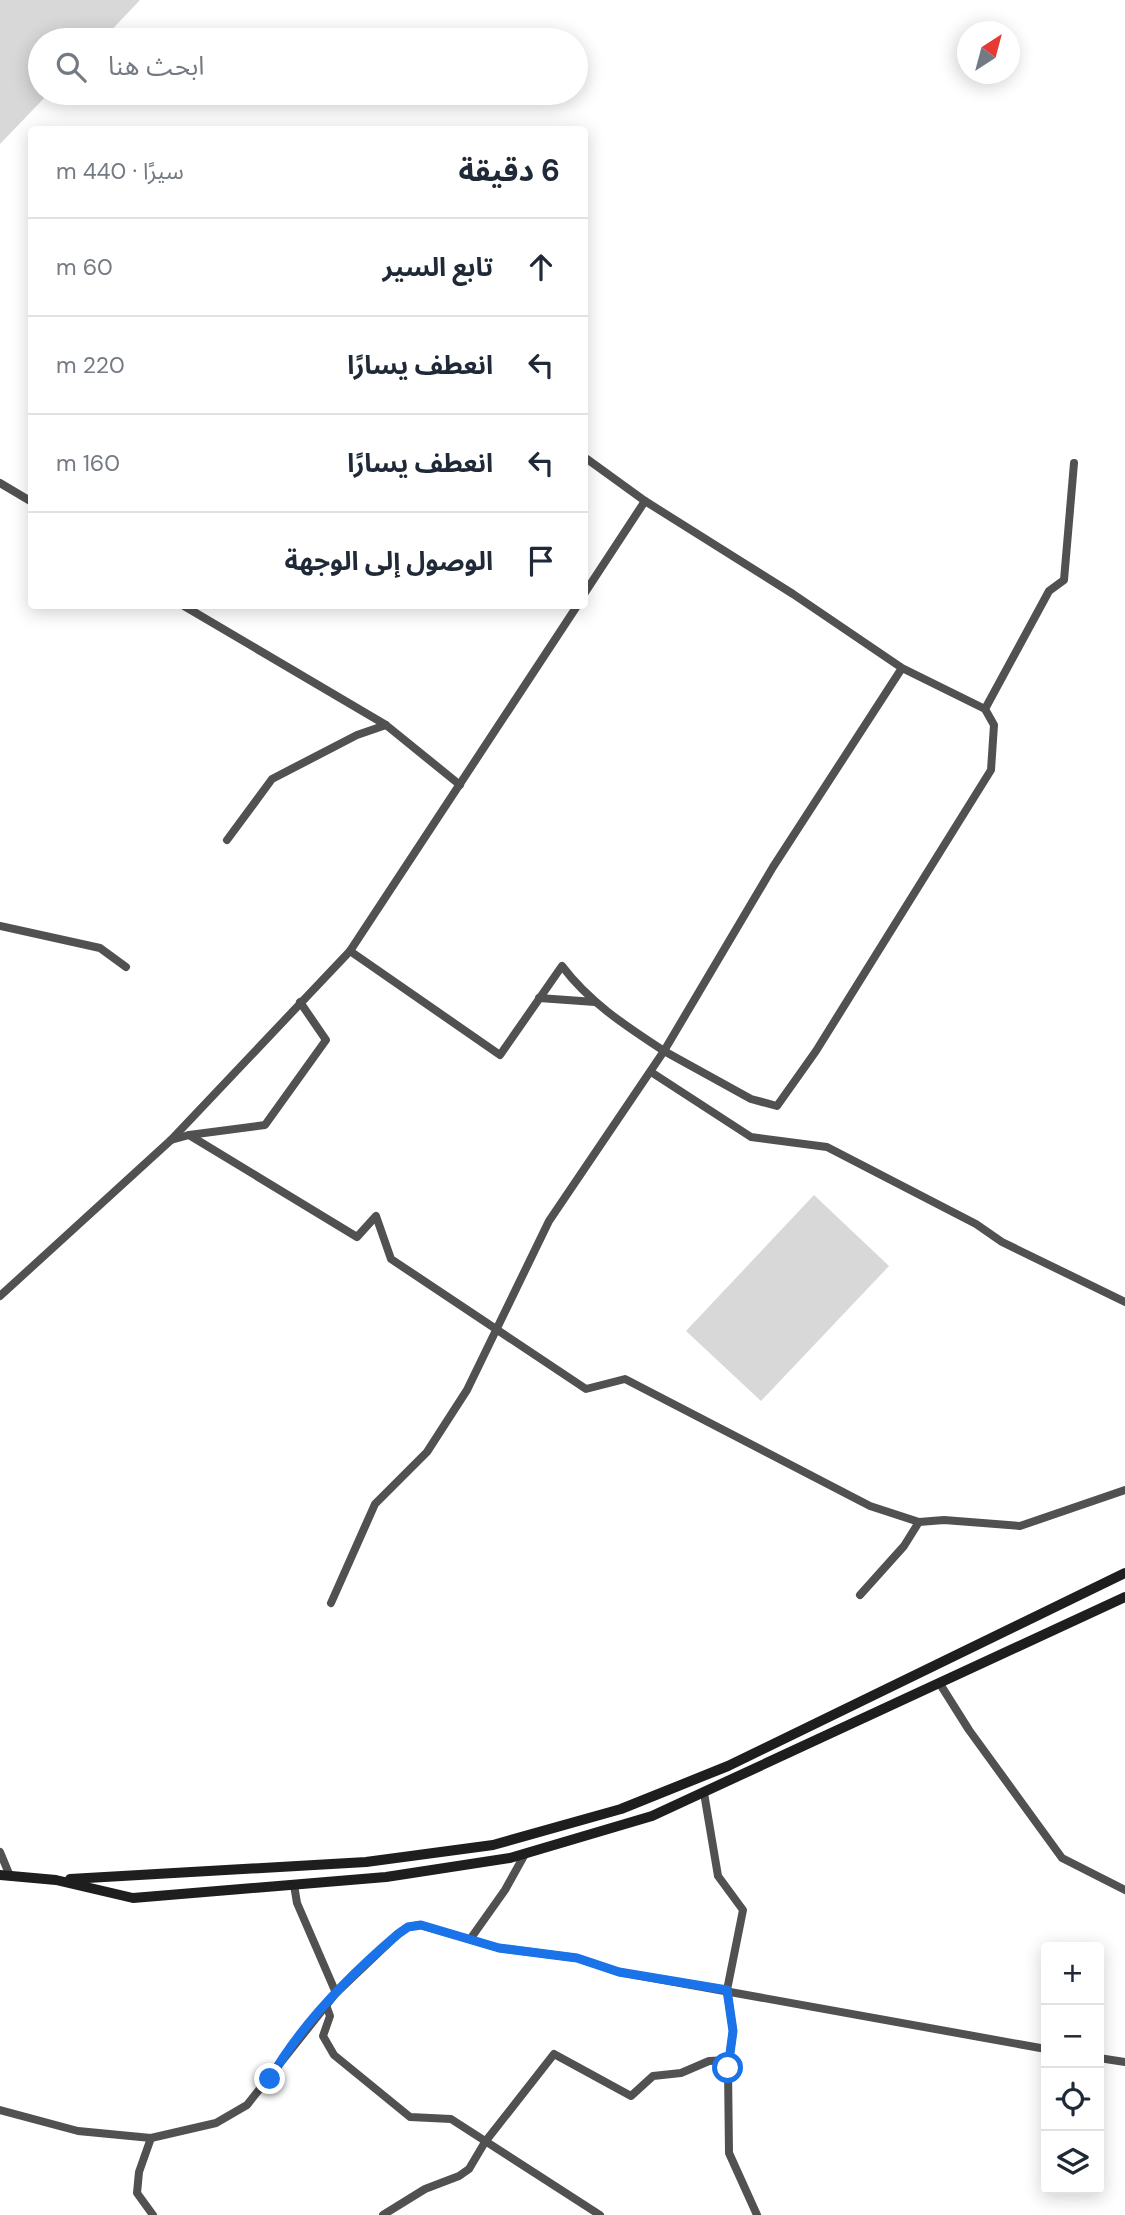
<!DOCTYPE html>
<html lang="ar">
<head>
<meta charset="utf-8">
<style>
  :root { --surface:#fff; --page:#f6f6f7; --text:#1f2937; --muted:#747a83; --line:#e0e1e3 }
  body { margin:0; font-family:"DM Sans","Noto Sans Arabic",sans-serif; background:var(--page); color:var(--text); direction:rtl }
  .controls { position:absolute; right:21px; bottom:21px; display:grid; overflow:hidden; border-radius:7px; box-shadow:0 4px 18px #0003 }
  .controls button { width:63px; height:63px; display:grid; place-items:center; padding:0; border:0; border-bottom:2px solid var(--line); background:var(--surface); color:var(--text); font:35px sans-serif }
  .compass { position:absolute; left:957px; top:21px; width:63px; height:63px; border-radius:50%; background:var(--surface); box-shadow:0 4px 18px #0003; rotate:36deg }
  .stop { position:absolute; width:21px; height:21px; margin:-16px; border:5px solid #1a73e8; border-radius:50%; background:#fff }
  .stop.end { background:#1a73e8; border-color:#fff; box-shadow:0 2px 7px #0008 }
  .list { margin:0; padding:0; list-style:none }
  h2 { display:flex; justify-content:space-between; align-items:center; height:91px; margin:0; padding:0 28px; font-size:30px }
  h2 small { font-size:23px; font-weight:400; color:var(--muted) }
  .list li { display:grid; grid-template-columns:46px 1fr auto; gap:21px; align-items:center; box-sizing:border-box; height:98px; padding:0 28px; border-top:2px solid var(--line) }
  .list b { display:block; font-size:26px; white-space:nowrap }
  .list em { font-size:23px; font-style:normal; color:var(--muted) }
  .icon { flex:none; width:38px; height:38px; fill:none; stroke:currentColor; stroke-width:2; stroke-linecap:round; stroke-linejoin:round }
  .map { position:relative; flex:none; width:1125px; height:2215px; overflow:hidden; direction:ltr }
  .search { position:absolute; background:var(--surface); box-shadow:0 4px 18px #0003; left:28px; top:28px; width:560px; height:77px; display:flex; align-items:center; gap:18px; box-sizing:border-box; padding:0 24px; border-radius:38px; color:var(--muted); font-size:26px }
  .panel { position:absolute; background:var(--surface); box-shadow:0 4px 18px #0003; left:28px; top:126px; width:560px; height:483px; border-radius:7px; direction:rtl }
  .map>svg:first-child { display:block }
  .green { fill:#d8d8d8 }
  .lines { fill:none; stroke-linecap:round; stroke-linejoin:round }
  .minor { stroke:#515151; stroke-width:8 }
  .secondary { stroke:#1e1e1e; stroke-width:10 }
  .route { stroke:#1a73e8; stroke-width:9 }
</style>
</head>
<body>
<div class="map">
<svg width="1125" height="2215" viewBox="0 0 1125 2215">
  <rect width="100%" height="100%" fill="#fff"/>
  <!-- green -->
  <g class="green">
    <path d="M0 0H140L102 40H40V93H49L0 144Z"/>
    <path d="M814 1195 889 1266 761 1401 686 1331Z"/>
  </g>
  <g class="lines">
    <!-- minor -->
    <g class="minor">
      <path d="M587 459 645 501 793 594 902 668 985 709 994 725 991 770 816 1051 777 1106 751 1099 664 1051 773 867 902 668"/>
      <path d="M0 483 32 502"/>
      <path d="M584 594 645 501"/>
      <path d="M184 606 386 725 460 785"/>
      <path d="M985 709 1049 591 1064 580 1074 463"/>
      <path d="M227 840 272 779 357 735 386 725"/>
      <path d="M0 926 100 948 126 967"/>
      <path d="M539 998 595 1002"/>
      <path d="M651 1072 751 1137 827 1147 976 1224 1002 1242 1125 1302"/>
      <path d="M189 1135 265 1125 326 1040 300 1002"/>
      <path d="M171 1140 189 1135 357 1237 376 1216 391 1259 586 1389 625 1379 870 1506 919 1522"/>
      <path d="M0 1296 171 1140 350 951 577 606"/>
      <path d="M860 1595 904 1546 919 1522 944 1520 1020 1526 1125 1490"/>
      <path d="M331 1603 375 1504 427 1452 467 1390 549 1221 664 1051C626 1026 590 1003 562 966L500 1055 350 951"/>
      <path d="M940 1684 969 1730 1062 1858 1125 1890"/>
      <path d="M704 1793 718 1876 743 1910 727 1990 733 2031 728 2068 729 2153 757 2215"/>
      <path d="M0 1852 10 1876"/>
      <path d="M471 1938 505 1890 525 1854"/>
      <path d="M336 1993 398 1934 408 1927 420 1925 499 1948 577 1958 619 1972 1046 2049"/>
      <path d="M326 2005 330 2016 323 2036 334 2055 410 2117 451 2119 600 2215"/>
      <path d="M1099 2058 1125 2062"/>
      <path d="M0 2110 78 2131 151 2138"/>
      <path d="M153 2215 137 2193 139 2172 151 2138 216 2123 247 2105 336 1993 297 1903 294 1885"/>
      <path d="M383 2215 425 2189 459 2176 469 2169 485 2142 554 2054 631 2096 653 2076 681 2073 709 2061 729 2060"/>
    </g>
    <!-- secondary -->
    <g class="secondary">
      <path d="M0 1875 56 1880 133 1898 386 1877 510 1858 652 1816 1125 1597"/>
      <path d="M70 1879 366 1862 493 1845 621 1809 728 1766 1125 1573"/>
    </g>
  </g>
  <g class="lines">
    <!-- route -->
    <path class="route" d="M270 2079C301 2024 350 1975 398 1934L408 1927 421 1925 499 1948 577 1958 619 1972 727 1990 733 2031 728 2068"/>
  </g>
</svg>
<div class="controls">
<button>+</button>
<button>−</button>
<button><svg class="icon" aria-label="locate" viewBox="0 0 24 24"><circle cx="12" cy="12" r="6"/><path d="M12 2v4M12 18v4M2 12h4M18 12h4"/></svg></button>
<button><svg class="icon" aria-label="layers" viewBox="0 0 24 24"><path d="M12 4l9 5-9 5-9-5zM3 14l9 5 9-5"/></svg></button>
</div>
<svg class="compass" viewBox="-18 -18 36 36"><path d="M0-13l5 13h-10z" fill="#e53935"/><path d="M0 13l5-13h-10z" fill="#747a83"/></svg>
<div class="stop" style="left:728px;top:2068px"></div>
<div class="stop end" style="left:270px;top:2079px"></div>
<div class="search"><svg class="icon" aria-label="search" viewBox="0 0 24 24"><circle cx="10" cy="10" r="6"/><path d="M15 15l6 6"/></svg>ابحث هنا</div>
<section class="panel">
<h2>6 دقيقة<small>سيرًا · 440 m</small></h2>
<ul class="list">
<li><svg class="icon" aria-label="ahead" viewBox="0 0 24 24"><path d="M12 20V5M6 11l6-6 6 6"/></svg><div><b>تابع السير</b></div><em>60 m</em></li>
<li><svg class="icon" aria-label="left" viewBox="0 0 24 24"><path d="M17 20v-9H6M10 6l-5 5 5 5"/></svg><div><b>انعطف يسارًا</b></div><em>220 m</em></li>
<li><svg class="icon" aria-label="left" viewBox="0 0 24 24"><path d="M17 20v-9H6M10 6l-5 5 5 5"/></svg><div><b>انعطف يسارًا</b></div><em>160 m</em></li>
<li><svg class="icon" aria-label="arrive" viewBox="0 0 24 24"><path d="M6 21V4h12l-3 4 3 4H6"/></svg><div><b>الوصول إلى الوجهة</b></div></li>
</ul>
</section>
</div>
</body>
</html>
